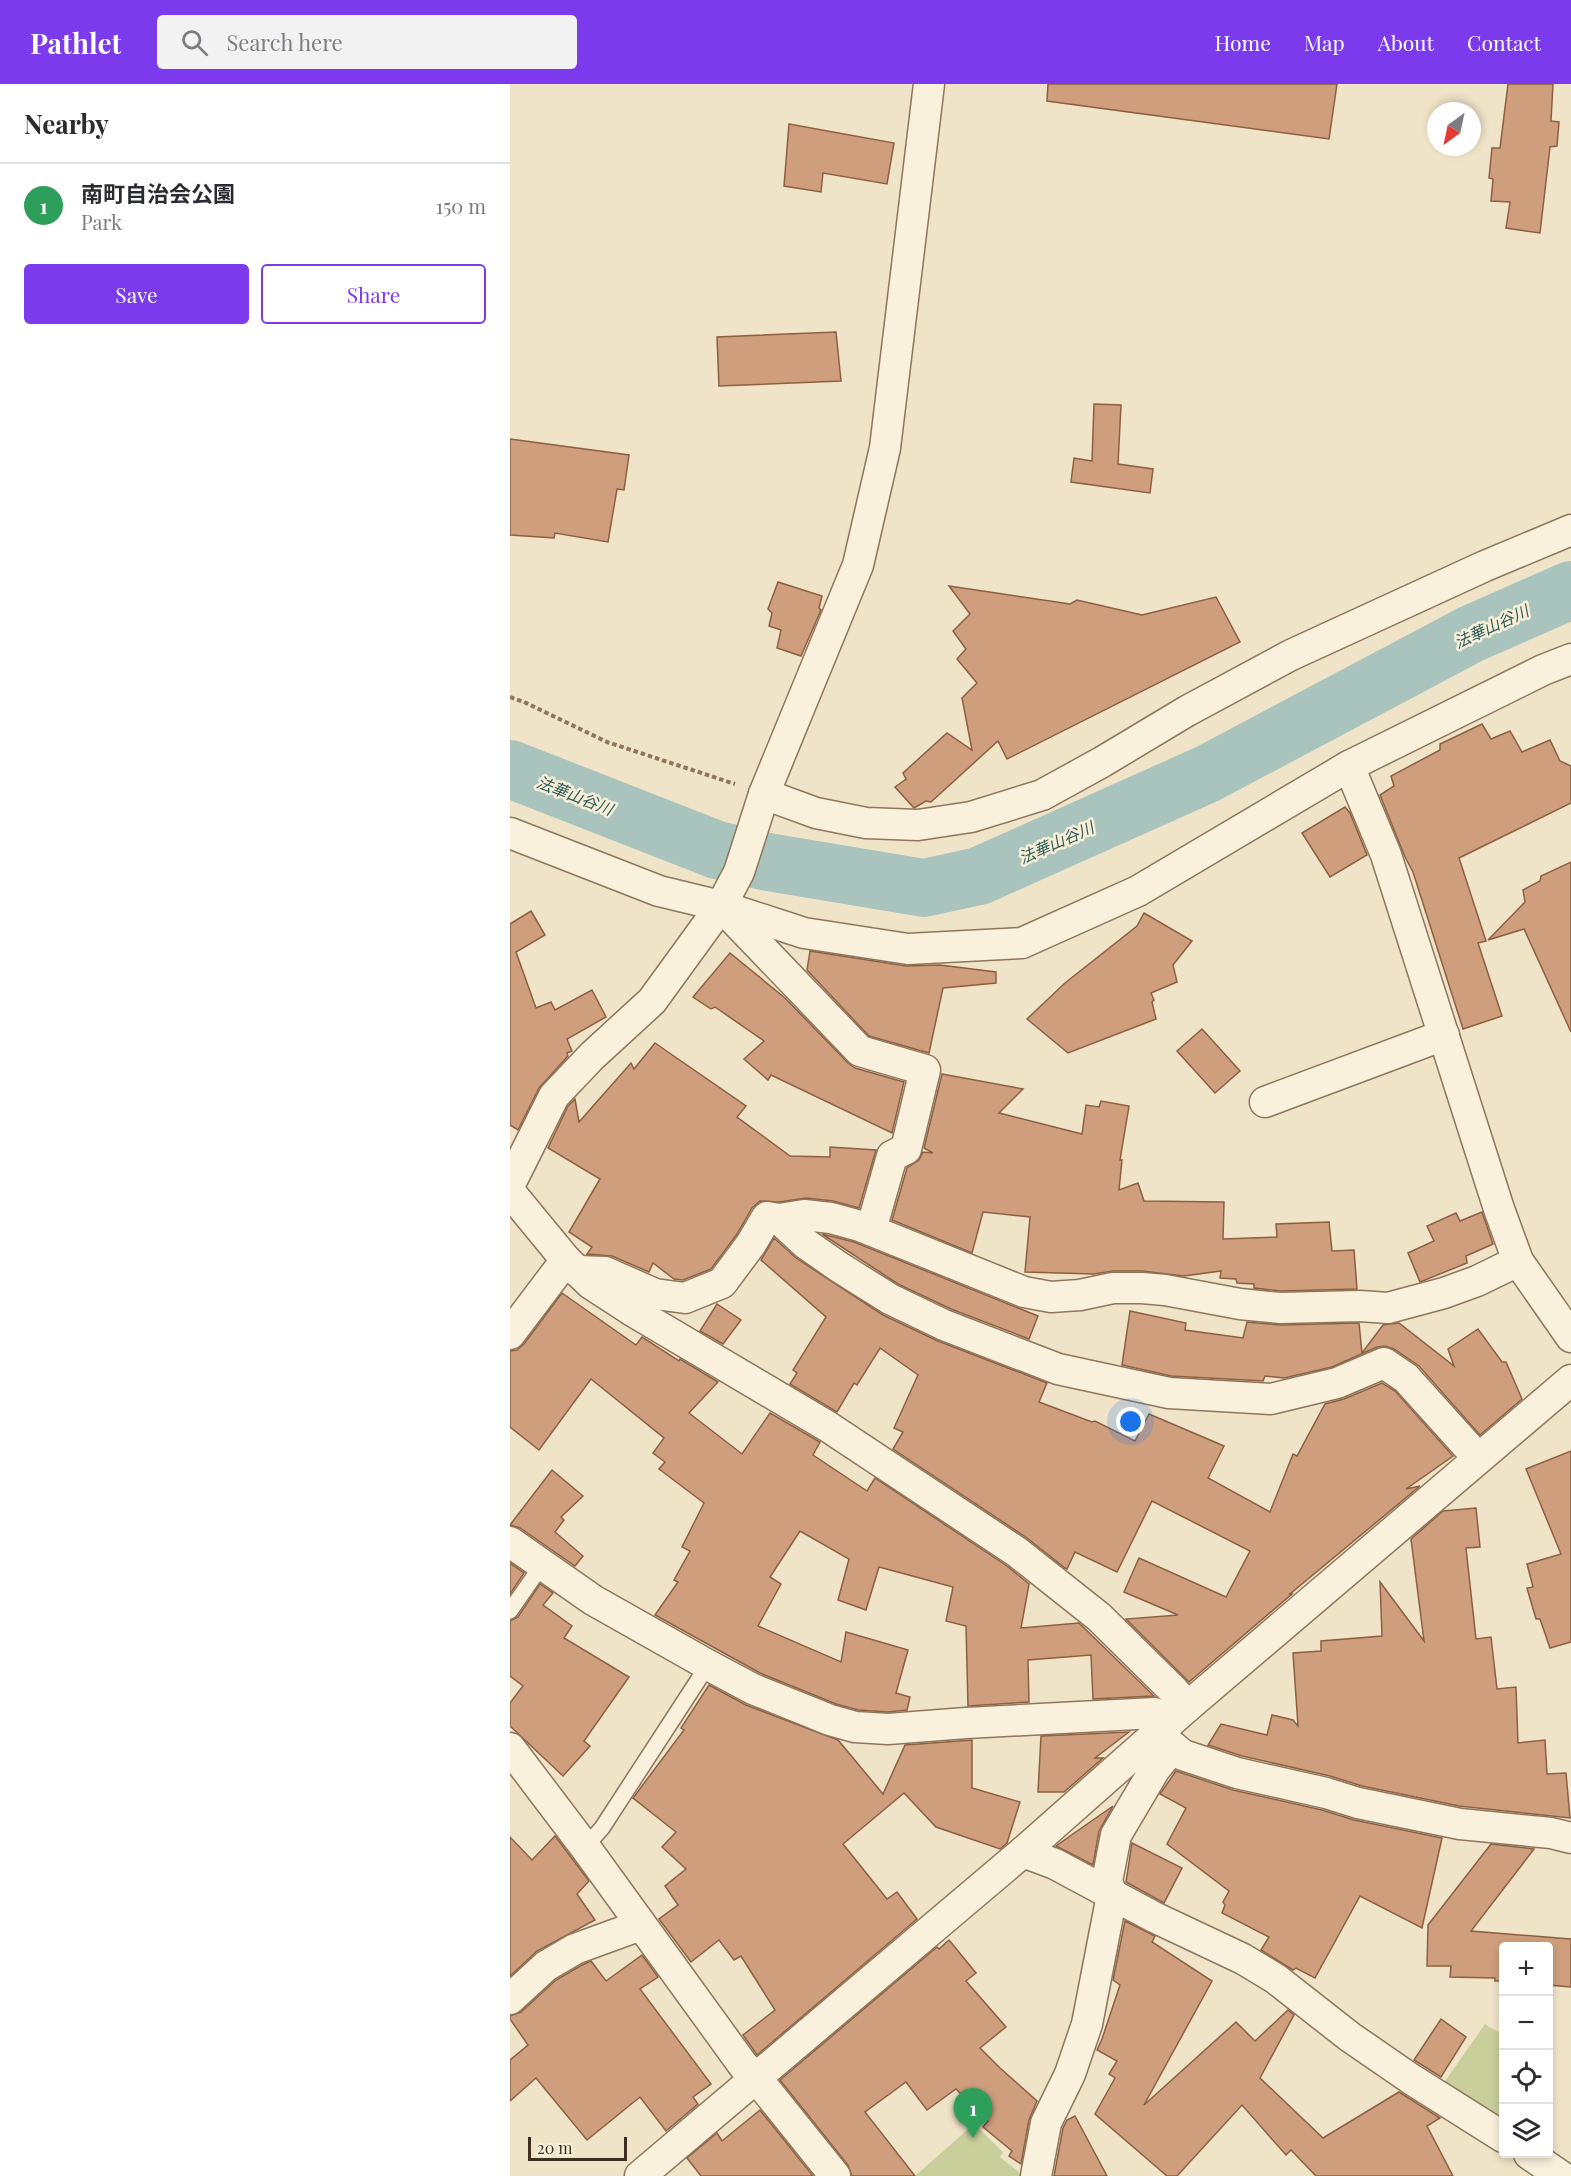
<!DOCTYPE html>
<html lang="en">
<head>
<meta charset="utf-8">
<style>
  :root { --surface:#fff; --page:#f2f2f3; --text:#2b2b33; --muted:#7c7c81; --line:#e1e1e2; --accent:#7c3aed }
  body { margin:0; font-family:"Playfair Display","Noto Sans JP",serif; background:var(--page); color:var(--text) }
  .controls { position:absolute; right:18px; bottom:18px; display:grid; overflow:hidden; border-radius:6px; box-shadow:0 3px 9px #0003 }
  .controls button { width:54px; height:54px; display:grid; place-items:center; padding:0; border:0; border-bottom:2px solid var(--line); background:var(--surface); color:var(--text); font:30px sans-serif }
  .compass { position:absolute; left:917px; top:18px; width:54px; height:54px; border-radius:50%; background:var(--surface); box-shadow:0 3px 9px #0003; rotate:213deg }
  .scale { position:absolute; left:18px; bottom:15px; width:99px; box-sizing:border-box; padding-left:6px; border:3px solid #3d2e20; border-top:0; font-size:16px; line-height:21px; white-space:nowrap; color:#3d2e20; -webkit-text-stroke:4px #f7eed8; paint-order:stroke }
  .you { position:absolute; left:621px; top:1338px; width:21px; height:21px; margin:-15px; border:4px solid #fff; border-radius:50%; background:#1a73e8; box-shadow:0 0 0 9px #1a73e833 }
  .badge { display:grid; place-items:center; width:39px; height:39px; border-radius:50%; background:var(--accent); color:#fff; font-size:20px; font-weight:700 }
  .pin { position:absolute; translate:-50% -50px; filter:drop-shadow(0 2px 3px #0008) }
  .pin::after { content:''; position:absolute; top:32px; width:21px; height:18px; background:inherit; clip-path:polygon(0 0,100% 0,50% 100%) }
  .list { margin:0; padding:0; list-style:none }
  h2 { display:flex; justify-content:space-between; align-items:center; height:78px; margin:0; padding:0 24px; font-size:26px }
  h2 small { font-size:20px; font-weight:400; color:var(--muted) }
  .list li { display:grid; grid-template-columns:39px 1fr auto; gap:18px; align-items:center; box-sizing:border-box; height:84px; padding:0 24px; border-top:2px solid var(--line) }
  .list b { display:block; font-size:22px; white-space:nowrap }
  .list p { margin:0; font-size:20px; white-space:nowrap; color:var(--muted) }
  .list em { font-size:20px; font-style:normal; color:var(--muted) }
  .actions { display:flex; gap:12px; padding:18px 24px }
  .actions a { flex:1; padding:14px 0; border:2px solid var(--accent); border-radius:6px; text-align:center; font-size:21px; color:var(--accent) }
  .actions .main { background:var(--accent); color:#fff }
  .icon { flex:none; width:33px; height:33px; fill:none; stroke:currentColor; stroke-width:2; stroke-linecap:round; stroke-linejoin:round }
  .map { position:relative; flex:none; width:1061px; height:2092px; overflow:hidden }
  header { display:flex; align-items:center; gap:36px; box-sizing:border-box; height:84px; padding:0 30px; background:var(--accent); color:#fff }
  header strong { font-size:28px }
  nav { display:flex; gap:33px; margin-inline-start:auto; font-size:21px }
  .search { width:420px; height:54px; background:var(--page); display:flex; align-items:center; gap:15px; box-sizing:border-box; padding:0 21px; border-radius:6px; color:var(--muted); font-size:22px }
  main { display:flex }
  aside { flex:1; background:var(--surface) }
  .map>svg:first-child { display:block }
  .green { fill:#c9cf9b }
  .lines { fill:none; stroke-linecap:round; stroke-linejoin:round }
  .river { stroke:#a9c4bc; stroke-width:58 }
  .building { fill:#cf9f7d; stroke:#8d5f41; stroke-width:1.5 }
  .service-casing { stroke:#8d765c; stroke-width:18 }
  .minor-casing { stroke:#8d765c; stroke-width:33 }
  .path { stroke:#8d765c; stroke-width:4; stroke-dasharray:4.5 3; stroke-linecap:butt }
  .service { stroke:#faf1dc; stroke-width:15 }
  .minor { stroke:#faf1dc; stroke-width:30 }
  .labels { text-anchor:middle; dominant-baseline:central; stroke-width:5; stroke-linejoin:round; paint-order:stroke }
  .water-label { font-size:16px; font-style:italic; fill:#2f5d5a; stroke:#f7eed8 }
</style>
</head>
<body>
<header>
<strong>Pathlet</strong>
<div class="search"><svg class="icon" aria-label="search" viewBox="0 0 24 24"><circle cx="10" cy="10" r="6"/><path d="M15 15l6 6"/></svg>Search here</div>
<nav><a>Home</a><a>Map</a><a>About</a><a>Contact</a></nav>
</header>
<main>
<aside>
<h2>Nearby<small></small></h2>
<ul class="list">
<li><span class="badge" style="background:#2e9e5b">1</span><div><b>南町自治会公園</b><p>Park</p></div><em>150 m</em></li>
</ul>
<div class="actions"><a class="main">Save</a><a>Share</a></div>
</aside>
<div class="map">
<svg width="1061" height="2092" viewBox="0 0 1061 2092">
  <rect width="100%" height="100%" fill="#f0e4c8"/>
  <!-- green -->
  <g class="green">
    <path d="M975 1940 993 1951V2042L931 2003Z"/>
    <path d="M464 2040 493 2068 490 2073 514 2092H405Z"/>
  </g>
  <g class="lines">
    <!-- river -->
    <path class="river" d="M0 685 207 766 258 778 414 804 469 792 697 690 961 550 1061 506"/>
  </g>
  <!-- building -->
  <g class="building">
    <path d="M538 0H827L819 55 537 17Z"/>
    <path d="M998 0H1043L1041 37 1049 38 1047 62 1040 63 1030 149 996 144 1000 118 981 117 983 95 979 94 982 64H990Z"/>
    <path d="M279 40 384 59 377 100 313 89 311 108 274 102Z"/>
    <path d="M326 248 331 297 209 302 207 253Z"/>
    <path d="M584 320 611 321 608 380 643 385 640 409 561 398 564 374 582 377Z"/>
    <path d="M0 355 119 371 114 406 107 405 98 458 45 449 44 454 0 451Z"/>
    <path d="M268 498 312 512 309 524 311 526 291 572 267 564 271 546 259 542 262 529 258 525Z"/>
    <path d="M439 502 560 520 567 516 632 531 706 513 730 558 497 675 488 657 421 718 416 717 404 724 385 703 396 695 393 689 437 649 462 666 452 614 467 599 447 575 456 565 443 547 460 530Z"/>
    <path d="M972 640 981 655 1000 647 1012 668 1040 656 1050 677 1061 682V719L949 774 976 857 968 859 992 932 953 945 903 788 895 773 870 711 884 702 881 692 930 666V660Z"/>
    <path d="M835 723 840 729 857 771 820 793 792 749Z"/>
    <path d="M1061 778V948L1014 845 978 856 1015 818 1013 806 1030 797 1031 792Z"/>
    <path d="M21 827 35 851 6 868 26 924 41 918 45 926 82 906 96 933 57 955 62 967 57 969 58 972 29 1004 8 1046 0 1041V840Z"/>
    <path d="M634 829 682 857 663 881 667 898 641 909 644 916 642 918 646 935 558 969 517 935 555 899 627 842Z"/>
    <path d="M300 867 396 882 430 881 486 888V899L433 904 419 969 359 952 297 886Z"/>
    <path d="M220 869 275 914 338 979 345 984 394 998 382 1049 261 991 258 996 234 975 254 957 205 923 201 925 183 913Z"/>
    <path d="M692 945 730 987 705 1009 667 967Z"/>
    <path d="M145 959 236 1022 227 1033 280 1072 320 1073V1063L366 1066 349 1124 323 1117 296 1114 269 1118 250 1117 242 1124 227 1150 201 1185 173 1196 164 1195 143 1179 139 1188 102 1172 77 1170 82 1163 59 1148 90 1095 38 1064 58 1022 65 1015 69 1038 121 979 124 985Z"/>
    <path d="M432 990 513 1005 489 1029 572 1050 576 1021 589 1023 591 1017 619 1022 610 1076H612L609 1106 628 1099 634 1117 714 1118 713 1155 767 1153 766 1140 819 1138 822 1167 844 1166 847 1205 771 1207 744 1204V1200L727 1199 726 1195 710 1194 711 1187 674 1192 632 1187H603L584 1190 515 1188 520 1133 473 1128 462 1169 382 1136 397 1084 409 1076 413 1068 423 1069 414 1064Z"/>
    <path d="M972 1128 983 1160 956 1172 957 1179 910 1198 898 1169 924 1157 917 1142 946 1129 950 1137Z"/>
    <path d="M312 1150 344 1158 528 1232 519 1255 441 1225 388 1200Z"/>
    <path d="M264 1154 286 1174 373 1231 428 1257 537 1299 529 1318 582 1338 585 1337 625 1357 639 1330 714 1362 698 1394 760 1428 783 1370 787 1372 815 1320 834 1315 872 1299 885 1307 943 1372 896 1405 910 1402 780 1510H782L679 1598 616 1535 668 1531 614 1508 629 1474 716 1513 740 1467 642 1417 607 1488 565 1468 557 1485 555 1484 517 1454 383 1365 393 1348 384 1344 408 1291 370 1264 347 1301 344 1299 327 1328 280 1300 287 1289 283 1286 316 1233 251 1176Z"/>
    <path d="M52 1209 126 1261 132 1253 169 1277 170 1275 208 1298 179 1329 232 1370 260 1329 310 1358 303 1371 357 1407 365 1394 497 1482 519 1500 511 1544 569 1539 644 1612 583 1615 581 1571 518 1576 519 1618 458 1622 456 1542 436 1537 443 1503 369 1483 356 1526 328 1516 339 1475 290 1447 260 1493 271 1500 248 1542 331 1578 336 1548 398 1566 386 1609 400 1613 397 1626 378 1628 348 1626 326 1620 250 1589 145 1531 168 1498 164 1496 180 1467 172 1463 194 1419 149 1385 155 1378 143 1369 154 1354 81 1295 29 1366 0 1343V1267L7 1266 14 1260Z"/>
    <path d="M207 1220 231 1236 213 1260 190 1247Z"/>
    <path d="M620 1227 676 1239 675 1246 733 1254 737 1238 770 1241 849 1239 852 1269 873 1241 889 1239 944 1282 938 1265 968 1245 992 1278H996L1012 1315 970 1351 909 1282 884 1265 875 1262 867 1263 822 1283 774 1294 755 1292 753 1297 661 1292 612 1281Z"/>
    <path d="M1061 1367V1558L1040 1564 1030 1535H1026L1017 1504 1023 1503 1017 1480 1051 1470 1016 1385Z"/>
    <path d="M42 1386 73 1412 51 1433 54 1436 45 1448 73 1472 65 1482 10 1444 0 1441Z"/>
    <path d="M966 1424 970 1463 956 1464 966 1555 981 1553 987 1605 1006 1603 1008 1659 1035 1656 1037 1690 1056 1689 1060 1734 949 1722 852 1702 820 1692 732 1672 698 1661 711 1640 757 1651 762 1631 783 1636 788 1642 783 1569 811 1567V1557L872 1552 870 1498 914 1557 901 1455 933 1427Z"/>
    <path d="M0 1479 14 1489 0 1510Z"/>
    <path d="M30 1500 43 1509 33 1521 62 1542 54 1554 119 1593 74 1657 80 1662 53 1692 0 1642V1619L13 1602 0 1592V1537L8 1533Z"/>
    <path d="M199 1601 236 1621 328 1656 373 1710 395 1661 462 1656V1704L510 1718 497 1759 490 1765 426 1743 394 1709 333 1760 377 1815 387 1808 407 1835 247 1971 233 1951 265 1926 231 1872 224 1876 209 1856 181 1878 149 1835 168 1821 155 1802 176 1785 152 1763 166 1748 123 1714 174 1646 171 1644Z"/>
    <path d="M619 1648 585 1674H593L554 1708H528L531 1652Z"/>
    <path d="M666 1687 723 1706 812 1726 844 1736 932 1754 912 1844 850 1812 805 1894 786 1884 783 1886 751 1866 759 1853 712 1829 715 1821 713 1818 719 1807 657 1760 676 1724 650 1710Z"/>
    <path d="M603 1722 589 1747 583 1781 546 1762Z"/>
    <path d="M45 1752 79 1797 67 1810 85 1836 27 1867 0 1892V1753L22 1776Z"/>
    <path d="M622 1759 672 1784 654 1819 616 1798Z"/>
    <path d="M981 1760 1024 1765 961 1847 1061 1855V1903L1038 1901V1863H993V1897H985V1894L940 1893 941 1882H917L918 1841Z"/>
    <path d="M615 1837 645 1852 642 1858 702 1897 634 2021 726 1938 745 1957 778 1926 784 1931 750 1994 813 2054 889 2008 930 2034 917 2042 943 2092H806L781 2066 776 2071 732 2021 667 2092H657L585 2030 605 1994 599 1990 607 1977 587 1966 592 1955 610 1901 603 1896Z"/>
    <path d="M439 1856 466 1889 456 1897 496 1943 470 1964 490 1984 527 2017 519 2036 511 2080 499 2072 502 2067 473 2043 478 2037 446 2005 417 2026 396 1998 355 2028 405 2092H342L338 2081 270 1996 427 1863 429 1865Z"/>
    <path d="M132 1871 148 1893 130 1905 201 2000 183 2013 188 2020 156 2047 130 2013 77 2056 26 1994 0 2017V1976L18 1961 0 1935V1932L11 1928 46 1896 72 1881 81 1877 96 1897Z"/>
    <path d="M931 1935 956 1953 931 1993 904 1976Z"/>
    <path d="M250 2026 303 2092H191L177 2074 207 2049 212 2057Z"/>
    <path d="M565 2032 597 2092H544L553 2044 557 2036Z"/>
  </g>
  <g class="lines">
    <!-- service casing -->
    <g class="service-casing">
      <g id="service">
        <path d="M0 1527 32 1481"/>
        <path d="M75 1763 92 1744 198 1581"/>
      </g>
    </g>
    <!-- minor casing -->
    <g class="minor-casing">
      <g id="minor">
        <path d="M839 682 876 771 989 1125 1008 1177 1061 1253"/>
        <path d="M254 710 306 729 356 739 408 741 461 733 532 711 592 678 677 627 781 571 975 482 1061 446"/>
        <path d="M0 749 149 807 211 822 294 849 398 865 512 859 628 807 839 682 1033 586 1061 575"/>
        <path d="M213 824 350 967 415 986 396 1065 382 1072 361 1146"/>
        <path d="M755 1018 934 951"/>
        <path d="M0 1100 44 1012 82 972 142 917 211 822 229 788 254 710 348 481 375 364 419 0"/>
        <path d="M0 1108 56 1176 81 1200 121 1226 317 1342 507 1468 589 1533 664 1607 677 1623"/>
        <path d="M269 1135 294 1131 321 1134 350 1142 514 1208 541 1213 570 1211 603 1204H632L655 1206 730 1220 770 1224 850 1222 878 1224 934 1209 967 1197 1008 1177"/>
        <path d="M67 1187 95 1188 145 1210 175 1214 212 1199 241 1160 257 1133 269 1135 296 1160 329 1183 380 1215 434 1241 548 1285 659 1309 761 1315 827 1299 874 1279 896 1294 968 1374"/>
        <path d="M0 1250 56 1176"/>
        <path d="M0 1458 83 1516 198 1581 243 1605 320 1636 345 1643 378 1645 456 1639 645 1629 659 1639"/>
        <path d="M647 1650 673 1671 727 1689 816 1709 848 1719 950 1740 1041 1749 1061 1754"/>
        <path d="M0 1664 75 1763 233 1981 256 2006 325 2092"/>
        <path d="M513 1768 545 1780 644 1833 733 1875 766 1895 840 1953 901 1995 993 2053"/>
        <path d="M0 1915 36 1882 65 1865 131 1841"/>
        <path d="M1019 2070 1051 2092"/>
        <path d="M130 2092 513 1768 677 1623 1061 1296"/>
        <path d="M526 2092 536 2039 560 1990 577 1940 602 1811 597 1797 606 1751 645 1685 663 1663"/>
      </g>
    </g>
    <!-- path -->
    <path class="path" d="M0 613 14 618 97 658 225 700"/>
    <!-- service -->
    <use href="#service" class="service"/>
    <!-- minor -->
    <use href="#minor" class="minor"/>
  </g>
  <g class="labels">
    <!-- water labels -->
    <g class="water-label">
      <text transform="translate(981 542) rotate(-25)">法華山谷川</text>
      <text transform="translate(65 711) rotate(21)">法華山谷川</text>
      <text transform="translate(546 758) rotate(-24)">法華山谷川</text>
    </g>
  </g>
</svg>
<div class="controls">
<button>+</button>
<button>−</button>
<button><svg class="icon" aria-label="locate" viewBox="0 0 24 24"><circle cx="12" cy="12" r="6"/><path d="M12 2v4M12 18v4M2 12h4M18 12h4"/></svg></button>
<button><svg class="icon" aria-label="layers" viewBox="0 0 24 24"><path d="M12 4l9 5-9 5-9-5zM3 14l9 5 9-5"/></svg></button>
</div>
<svg class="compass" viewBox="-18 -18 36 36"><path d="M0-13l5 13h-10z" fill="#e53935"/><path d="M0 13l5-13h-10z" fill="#7c7c81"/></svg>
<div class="scale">20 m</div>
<div class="you"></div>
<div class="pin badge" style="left:463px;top:2054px;background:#2e9e5b">1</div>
</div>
</main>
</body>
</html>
